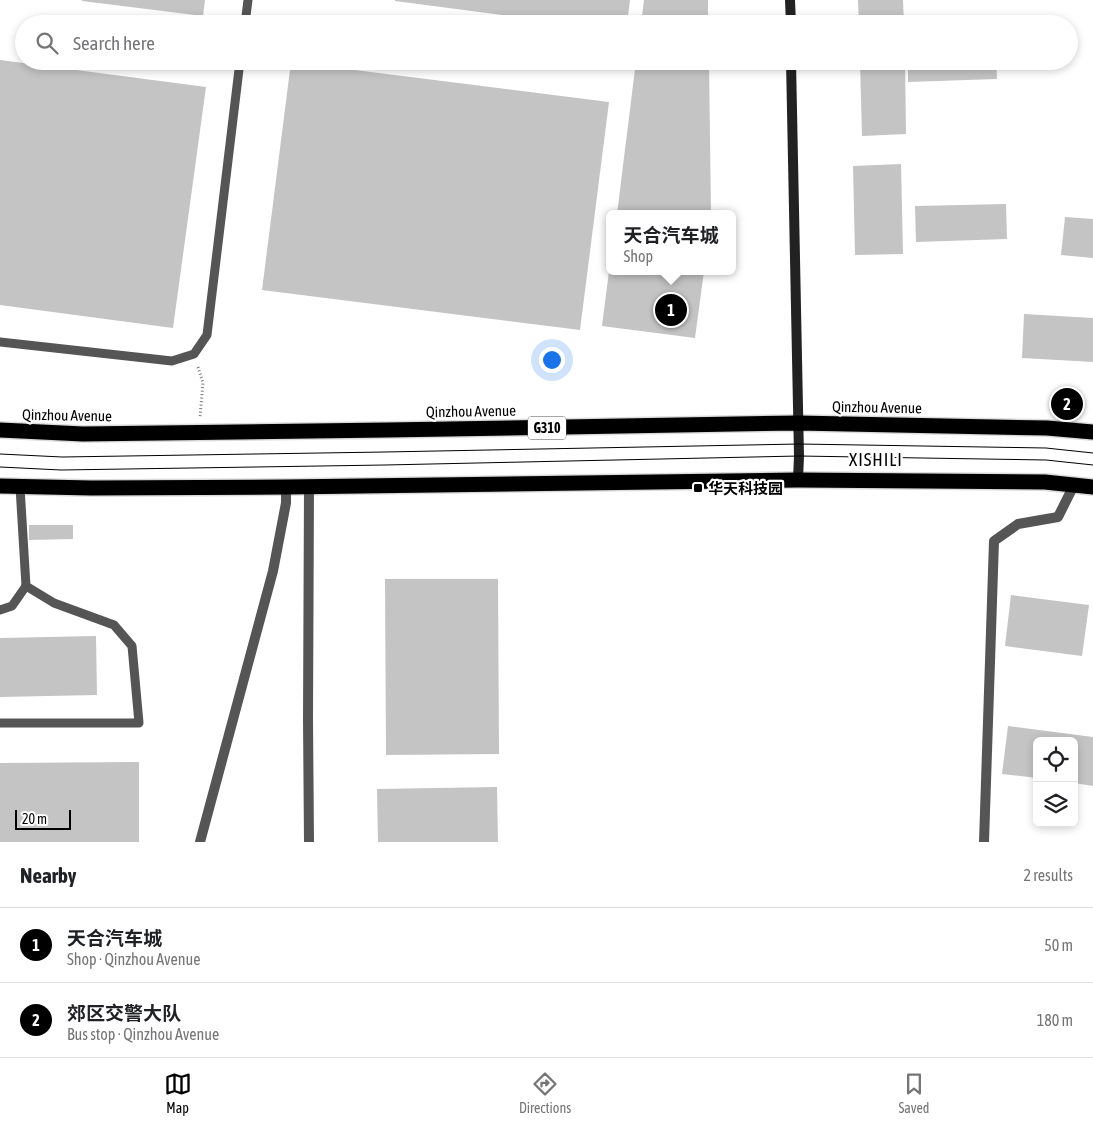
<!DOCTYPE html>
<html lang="en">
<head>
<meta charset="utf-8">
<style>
  :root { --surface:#fff; --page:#f2f2f2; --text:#202124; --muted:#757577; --line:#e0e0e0; --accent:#000 }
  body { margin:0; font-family:"Asap Condensed","Noto Sans SC",sans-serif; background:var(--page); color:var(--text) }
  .controls { position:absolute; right:15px; bottom:15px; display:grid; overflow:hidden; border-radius:8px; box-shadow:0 2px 8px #0003 }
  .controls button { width:45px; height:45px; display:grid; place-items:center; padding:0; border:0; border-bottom:1px solid var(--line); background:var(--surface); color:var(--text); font:25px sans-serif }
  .scale { position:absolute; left:15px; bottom:12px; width:56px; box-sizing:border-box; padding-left:5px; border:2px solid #000; border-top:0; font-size:14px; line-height:18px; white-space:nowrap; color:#000; -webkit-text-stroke:4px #fff; paint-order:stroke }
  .you { position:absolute; left:551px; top:359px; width:18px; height:18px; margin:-12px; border:4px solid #fff; border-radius:50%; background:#1a73e8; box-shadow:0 0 0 8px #1a73e833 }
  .badge { display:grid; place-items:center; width:32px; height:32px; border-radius:50%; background:var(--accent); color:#fff; font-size:16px; font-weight:700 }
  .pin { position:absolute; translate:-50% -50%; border:2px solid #fff; box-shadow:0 1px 5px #0006 }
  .popup { position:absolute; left:606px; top:210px; width:130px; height:65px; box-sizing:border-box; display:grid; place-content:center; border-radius:8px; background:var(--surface); filter:drop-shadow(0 1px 4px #0005); font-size:16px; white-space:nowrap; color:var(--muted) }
  .popup b { font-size:19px; color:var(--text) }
  .popup::after { content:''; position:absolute; left:50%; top:100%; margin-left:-10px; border:10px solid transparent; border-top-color:var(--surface) }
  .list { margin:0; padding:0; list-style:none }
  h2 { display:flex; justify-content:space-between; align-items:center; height:65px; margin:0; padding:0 20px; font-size:21px }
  h2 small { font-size:16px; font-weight:400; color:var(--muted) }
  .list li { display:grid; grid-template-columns:32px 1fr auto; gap:15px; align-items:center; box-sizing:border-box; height:75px; padding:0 20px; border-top:1px solid var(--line) }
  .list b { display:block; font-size:19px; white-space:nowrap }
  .list p { margin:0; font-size:16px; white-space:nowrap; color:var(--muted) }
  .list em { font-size:16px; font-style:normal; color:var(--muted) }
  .icon { flex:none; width:28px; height:28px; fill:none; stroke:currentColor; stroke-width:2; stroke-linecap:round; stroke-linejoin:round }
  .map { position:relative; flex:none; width:1093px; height:842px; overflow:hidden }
  .search { position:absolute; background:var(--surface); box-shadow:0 2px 8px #0003; left:15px; right:15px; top:15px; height:55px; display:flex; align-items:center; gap:12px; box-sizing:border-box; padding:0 18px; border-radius:28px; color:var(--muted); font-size:19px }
  .sheet { height:215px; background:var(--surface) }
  nav { display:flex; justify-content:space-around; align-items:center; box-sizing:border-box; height:70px; border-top:1px solid var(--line); background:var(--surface); font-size:14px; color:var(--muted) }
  nav a { display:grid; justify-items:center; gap:2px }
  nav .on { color:var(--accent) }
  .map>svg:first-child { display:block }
  .building { fill:#c4c4c4 }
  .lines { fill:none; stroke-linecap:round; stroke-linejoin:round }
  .highway-casing { stroke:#dbdbdb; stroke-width:18 }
  .path { stroke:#777; stroke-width:3; stroke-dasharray:1 2.5; stroke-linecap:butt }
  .lane { stroke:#555; stroke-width:9 }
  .street { stroke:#555; stroke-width:10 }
  .secondary { stroke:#222; stroke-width:10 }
  .highway { stroke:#000; stroke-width:15 }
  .tram { stroke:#000; stroke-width:1 }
  .poi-dot { fill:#000; stroke:#fff; stroke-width:2 }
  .labels { text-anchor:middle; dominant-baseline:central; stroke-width:4.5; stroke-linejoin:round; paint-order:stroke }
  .shield { fill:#fff; stroke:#4c4c4c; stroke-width:1 }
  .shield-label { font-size:14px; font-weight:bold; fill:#000 }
  .street-label { font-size:15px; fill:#000; stroke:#fff }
  .poi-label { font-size:15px; font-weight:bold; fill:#000; stroke:#fff; text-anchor:start }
  .quarter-label { font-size:18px; letter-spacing:1px; fill:#000; stroke:#fff }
</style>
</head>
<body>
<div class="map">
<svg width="1093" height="842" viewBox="0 0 1093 842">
  <rect width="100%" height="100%" fill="#fff"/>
  <!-- building -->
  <g class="building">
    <path d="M82 0H205L203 16 82 1Z"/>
    <path d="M395 0H630L627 24H572L395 1Z"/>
    <path d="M644 0H708V24H641Z"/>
    <path d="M858 0H903L904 24H859Z"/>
    <path d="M0 60 206 87 173 328 0 305Z"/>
    <path d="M636 61H709L711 214H617Z"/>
    <path d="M860 61H905L906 134 862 136Z"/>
    <path d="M908 61H996L997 79 908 82Z"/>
    <path d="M291 62 609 102 580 330 262 290Z"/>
    <path d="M901 164 903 254 855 255 853 166Z"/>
    <path d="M1006 204 1007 239 916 242 915 206Z"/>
    <path d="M1065 217 1093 219V258L1061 255Z"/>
    <path d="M609 271H704L695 338 602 326Z"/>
    <path d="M1024 314 1093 318V362L1022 358Z"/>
    <path d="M29 525H73V539L29 540Z"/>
    <path d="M385 579H498L499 754 386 755Z"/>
    <path d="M1011 595 1089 605 1082 656 1005 646Z"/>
    <path d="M96 636 97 695 0 697V638Z"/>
    <path d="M1008 726 1093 737V786L1074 783V741H1037V778L1002 774Z"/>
    <path d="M139 762V842H0V763Z"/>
    <path d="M497 787 498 842H378L377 789Z"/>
  </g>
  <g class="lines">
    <!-- highway casing -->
    <g class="highway-casing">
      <g id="highway">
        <path d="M0 430 83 434 387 430 798 423 1047 428 1093 432"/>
        <path d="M0 486 91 488 286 487 798 480 1045 482 1093 487"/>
      </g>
    </g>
    <!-- path -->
    <path class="path" d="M198 367 203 383 200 417"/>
    <!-- lane -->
    <g class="lane">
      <path d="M245 24 248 0"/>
      <path d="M0 342 172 361 194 354 207 335 240 61"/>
      <path d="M0 610 12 606 26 586"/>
      <path d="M0 723H139L132 646 114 625 54 603 26 586 20 487"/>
    </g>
    <!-- street -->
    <g class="street">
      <path d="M309 487 308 719 309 842"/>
      <path d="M200 842 273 571 286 503V487"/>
      <path d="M984 842 994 541 1018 524 1058 517 1074 485"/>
    </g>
    <!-- secondary -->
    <g class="secondary">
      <path d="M790 0 791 24"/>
      <path d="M791 61 799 456 798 480"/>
    </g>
    <!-- highway -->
    <use href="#highway" class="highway"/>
    <!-- tram -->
    <g class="tram">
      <path d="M0 454 62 457 385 452 799 444 1046 448 1093 453"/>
      <path d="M0 467 61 470 385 465 799 456 1046 460 1093 465"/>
    </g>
  </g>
  <!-- markers -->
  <rect class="poi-dot" x="693" y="483" width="10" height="10" rx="2.5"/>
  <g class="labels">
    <!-- shield labels -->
    <rect class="shield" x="528" y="416.5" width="38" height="23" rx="4"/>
    <g class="shield-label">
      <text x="547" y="428">G310</text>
    </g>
    <!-- street labels -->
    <g class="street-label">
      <text transform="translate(877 407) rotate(1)">Qinzhou Avenue</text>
      <text transform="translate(471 411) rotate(-1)">Qinzhou Avenue</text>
      <text transform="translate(67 415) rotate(1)">Qinzhou Avenue</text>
    </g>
    <!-- poi labels -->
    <g class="poi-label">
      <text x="708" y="488">华天科技园</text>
    </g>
    <!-- quarter labels -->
    <g class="quarter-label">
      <text x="876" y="459">XISHILI</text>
    </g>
  </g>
</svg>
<div class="controls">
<button><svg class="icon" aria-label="locate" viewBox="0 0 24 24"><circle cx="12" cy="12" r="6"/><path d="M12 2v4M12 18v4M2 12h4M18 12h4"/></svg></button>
<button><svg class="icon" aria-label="layers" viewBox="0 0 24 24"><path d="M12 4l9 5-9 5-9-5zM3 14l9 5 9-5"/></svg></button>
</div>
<div class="scale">20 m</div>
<div class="you"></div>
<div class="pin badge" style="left:671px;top:310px">1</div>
<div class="popup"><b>天合汽车城</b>Shop</div>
<div class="pin badge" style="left:1067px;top:404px">2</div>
<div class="search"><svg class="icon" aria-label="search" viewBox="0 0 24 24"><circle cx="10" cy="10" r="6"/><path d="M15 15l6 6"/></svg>Search here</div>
</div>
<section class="sheet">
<h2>Nearby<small>2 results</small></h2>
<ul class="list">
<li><span class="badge">1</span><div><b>天合汽车城</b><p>Shop · Qinzhou Avenue</p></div><em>50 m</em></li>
<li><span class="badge">2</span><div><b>郊区交警大队</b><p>Bus stop · Qinzhou Avenue</p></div><em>180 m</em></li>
</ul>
</section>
<nav>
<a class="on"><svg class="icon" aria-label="map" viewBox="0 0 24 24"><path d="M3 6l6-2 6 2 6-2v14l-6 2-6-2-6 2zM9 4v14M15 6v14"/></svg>Map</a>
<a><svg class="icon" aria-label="directions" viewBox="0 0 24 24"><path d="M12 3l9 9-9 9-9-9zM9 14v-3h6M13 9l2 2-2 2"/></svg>Directions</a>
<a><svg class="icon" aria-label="saved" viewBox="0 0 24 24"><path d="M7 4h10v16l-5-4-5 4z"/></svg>Saved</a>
</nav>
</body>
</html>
